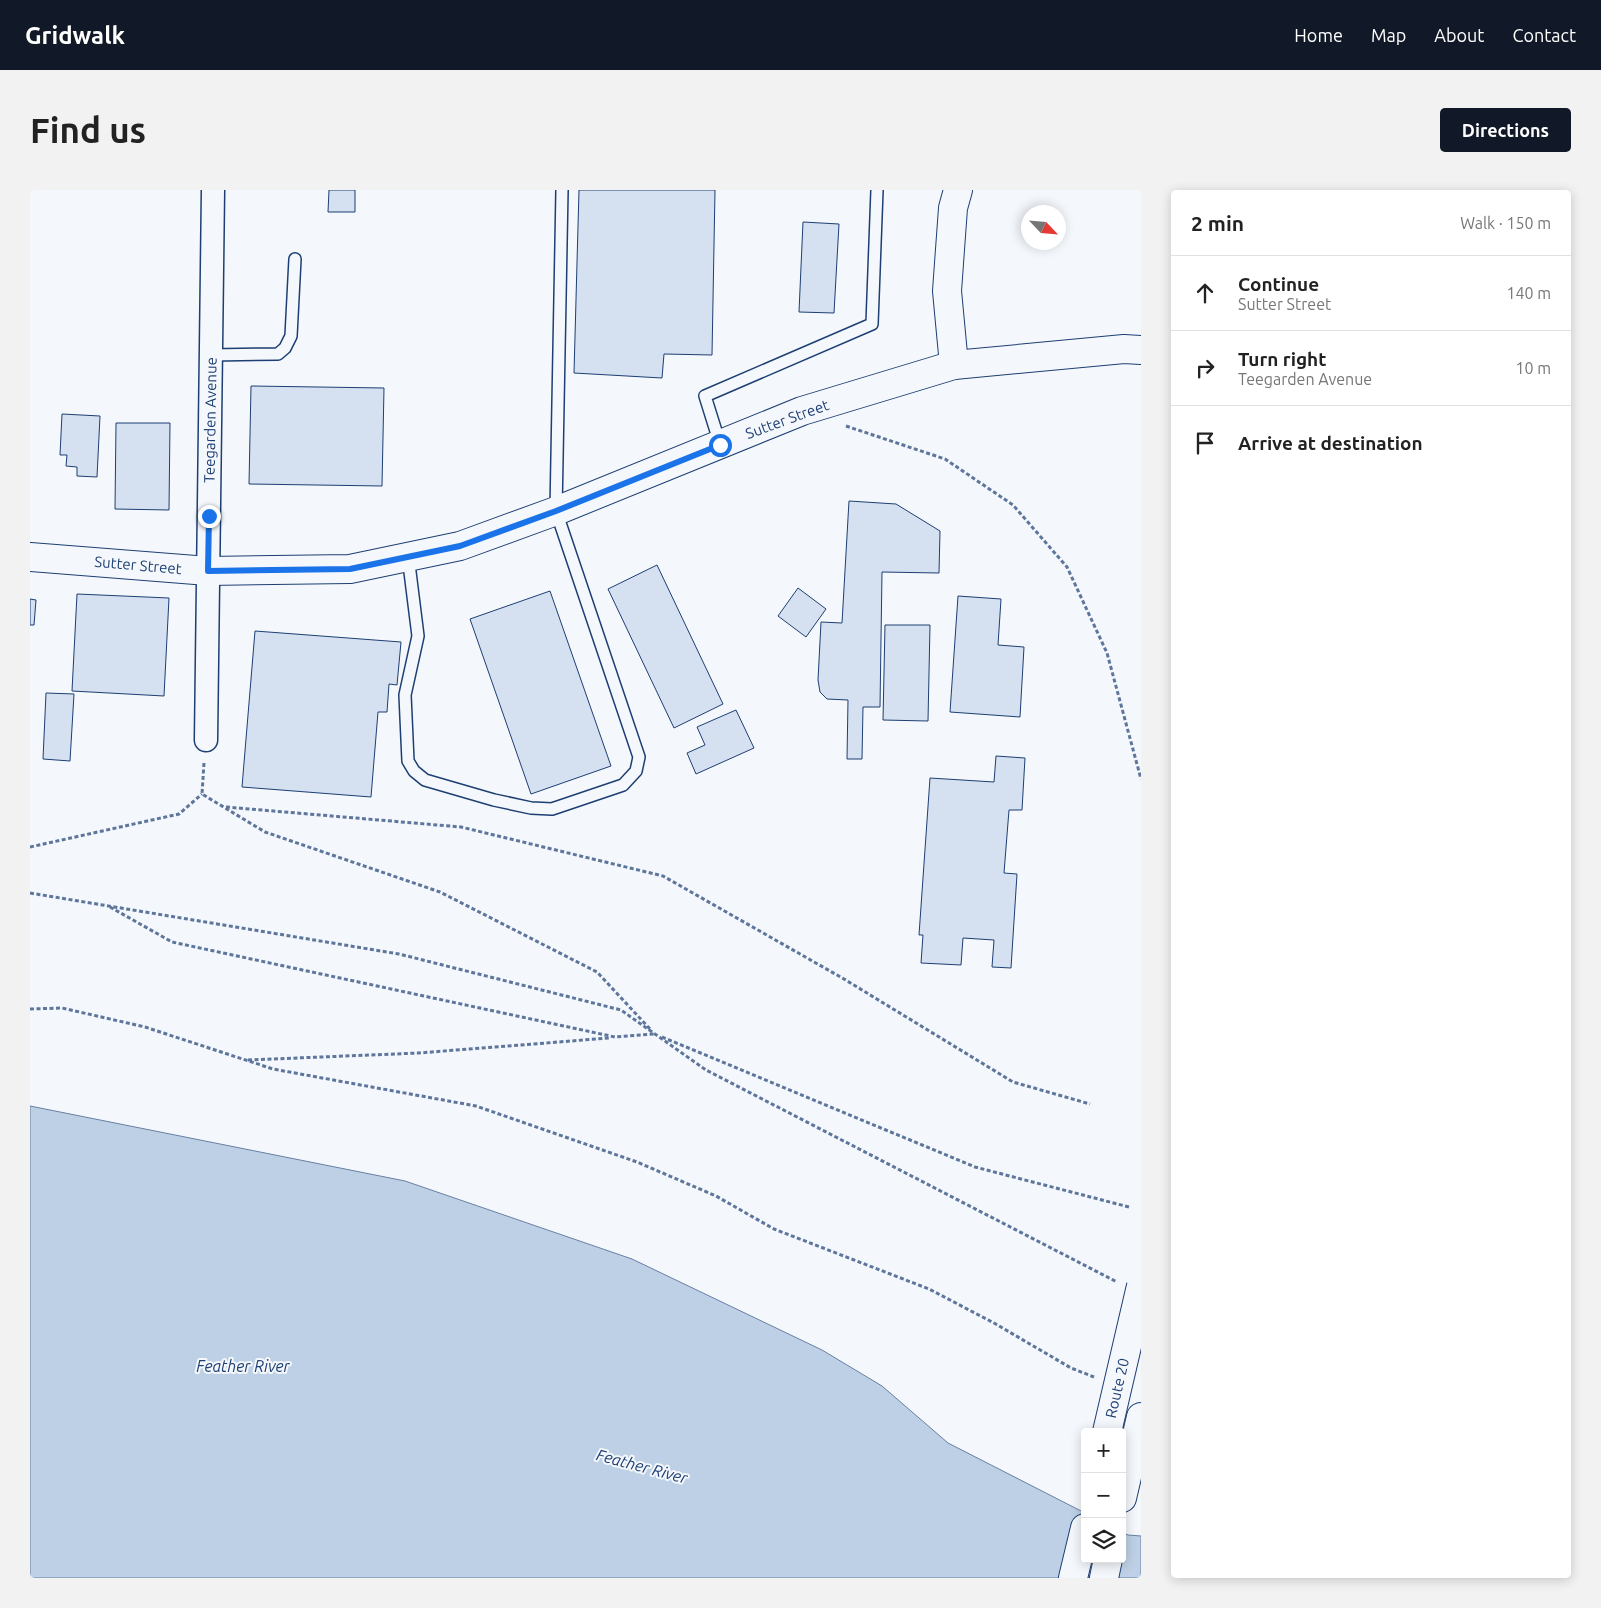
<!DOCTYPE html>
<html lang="en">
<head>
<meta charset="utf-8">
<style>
  :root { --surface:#fff; --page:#f2f2f2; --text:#222; --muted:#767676; --line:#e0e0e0; --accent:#111827 }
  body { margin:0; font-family:Ubuntu,sans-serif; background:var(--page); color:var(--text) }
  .controls { position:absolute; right:15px; bottom:15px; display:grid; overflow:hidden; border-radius:5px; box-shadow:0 2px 12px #0003 }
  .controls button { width:45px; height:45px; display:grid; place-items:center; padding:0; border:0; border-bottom:1px solid var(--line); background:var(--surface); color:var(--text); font:25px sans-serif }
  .compass { position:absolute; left:991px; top:15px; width:45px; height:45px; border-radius:50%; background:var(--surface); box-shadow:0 2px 12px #0003; rotate:116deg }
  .stop { position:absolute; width:15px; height:15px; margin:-11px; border:4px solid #1a73e8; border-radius:50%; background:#fff }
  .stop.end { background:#1a73e8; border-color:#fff; box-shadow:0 1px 5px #0008 }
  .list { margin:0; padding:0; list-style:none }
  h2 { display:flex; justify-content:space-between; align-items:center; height:65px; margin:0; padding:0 20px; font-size:21px }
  h2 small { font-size:16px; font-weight:400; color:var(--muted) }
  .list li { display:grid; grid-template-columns:32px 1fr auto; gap:15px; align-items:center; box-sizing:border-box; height:75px; padding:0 20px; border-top:1px solid var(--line) }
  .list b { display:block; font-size:19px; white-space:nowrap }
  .list p { margin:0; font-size:16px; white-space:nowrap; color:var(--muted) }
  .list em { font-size:16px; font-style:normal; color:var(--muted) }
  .icon { flex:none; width:28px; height:28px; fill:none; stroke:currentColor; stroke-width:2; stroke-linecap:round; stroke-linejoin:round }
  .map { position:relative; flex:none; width:1111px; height:1388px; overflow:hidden; border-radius:5px }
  header { display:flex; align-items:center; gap:30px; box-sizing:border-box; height:70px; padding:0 25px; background:var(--accent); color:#fff }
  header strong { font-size:24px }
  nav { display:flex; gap:28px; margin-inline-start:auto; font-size:18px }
  .intro { display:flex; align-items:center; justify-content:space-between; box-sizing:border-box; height:120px; padding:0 30px }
  h1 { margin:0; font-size:35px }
  .button { padding:12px 22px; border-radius:5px; background:var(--accent); color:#fff; font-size:18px; font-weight:700 }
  main { display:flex; gap:30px; padding:0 30px }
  aside { flex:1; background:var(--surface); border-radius:5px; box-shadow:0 2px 12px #0003 }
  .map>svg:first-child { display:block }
  .water { fill:#bed0e5; stroke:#687fa3 }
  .building { fill:#d5e0f0; stroke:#1d3f73 }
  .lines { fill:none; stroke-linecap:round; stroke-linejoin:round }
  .service-casing { stroke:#1d3f73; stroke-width:14 }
  .minor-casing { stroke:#1d3f73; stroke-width:25 }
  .secondary-casing { stroke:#1d3f73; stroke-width:30 }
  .trunk-casing { stroke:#1d3f73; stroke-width:30 }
  .path { stroke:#5e769c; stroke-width:3; stroke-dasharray:4 2.5; stroke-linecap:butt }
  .service { stroke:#f4f7fb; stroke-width:11 }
  .minor { stroke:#f4f7fb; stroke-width:22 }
  .secondary { stroke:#f4f7fb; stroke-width:28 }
  .trunk { stroke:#f4f7fb; stroke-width:28 }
  .trunk-bridge-casing { stroke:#1d3f73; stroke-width:30; stroke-linecap:butt }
  .trunk-bridge { stroke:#f4f7fb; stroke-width:28 }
  .route { stroke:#1a73e8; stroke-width:6 }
  .labels { text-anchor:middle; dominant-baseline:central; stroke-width:4; stroke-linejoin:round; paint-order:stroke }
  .street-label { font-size:15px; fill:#1d3f73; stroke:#f4f7fb }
  .water-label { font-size:16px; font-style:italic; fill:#1d3f73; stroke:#f4f7fb }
</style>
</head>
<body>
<header>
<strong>Gridwalk</strong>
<nav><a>Home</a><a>Map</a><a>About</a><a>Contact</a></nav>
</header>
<div class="intro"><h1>Find us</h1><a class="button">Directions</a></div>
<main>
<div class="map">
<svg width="1111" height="1388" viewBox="0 0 1111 1388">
  <rect width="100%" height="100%" fill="#f4f7fb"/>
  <!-- water -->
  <path class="water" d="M0 916 375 991 602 1069 792 1160 852 1196 918 1253 1055 1323V1369H1092V1342L1098 1345 1111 1346V1388H0Z"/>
  <!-- building -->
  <g class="building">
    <path d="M299 0H325V22H298Z"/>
    <path d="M549 0H685L682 165 634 164 632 188 544 183Z"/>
    <path d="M773 32 809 34 804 123 769 122Z"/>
    <path d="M221 196 354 198 352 296 219 294Z"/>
    <path d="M32 224 70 226 67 287 47 286V277L36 276 37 265H30Z"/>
    <path d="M86 233H140L139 320 85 319Z"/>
    <path d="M819 311 866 314 910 341 909 383 852 382 850 517H833L832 569H817L818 510 797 509 790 502 788 490 791 432 812 433Z"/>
    <path d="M627 375 693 514 644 538 578 399Z"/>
    <path d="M768 398 796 419 776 447 748 426Z"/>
    <path d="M520 401 581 576 501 604 440 429Z"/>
    <path d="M47 404 139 408 134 506 42 501Z"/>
    <path d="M928 406 971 409 968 455 994 457 990 527 920 522Z"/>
    <path d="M0 409 6 410 4 435H0Z"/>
    <path d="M855 435H900L898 531 853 530Z"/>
    <path d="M225 441 371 452 367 495 359 494 357 522H348L341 607 212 597Z"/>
    <path d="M16 503 44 504 40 571 13 569Z"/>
    <path d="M706 520 724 558 666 584 657 563 675 555 667 537Z"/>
    <path d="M966 566 995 568 992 620H979L974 683 987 684 981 778 962 777 964 750 933 748 931 775 891 773 893 745H889L900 588 964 592Z"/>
  </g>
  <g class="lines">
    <!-- service casing -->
    <g class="service-casing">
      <g id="service">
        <path d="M181 165 248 164 255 158 261 146 265 69"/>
        <path d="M690 254 675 206 842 134 847 0"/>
        <path d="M378 366 388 446 375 505 378 571 384 581 395 590 464 610 501 618 522 619 593 595 606 581 609 567 526 321 532 0"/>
      </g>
    </g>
    <!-- minor casing -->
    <g class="minor-casing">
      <path id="minor" d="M176 550 183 0"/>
    </g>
    <!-- secondary casing -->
    <g class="secondary-casing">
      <g id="secondary">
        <path d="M924 175 917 101 923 18 928 0"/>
        <path d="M0 367 178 381 320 379 430 356 526 321 772 221 924 175 1094 159 1111 160"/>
      </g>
    </g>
    <!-- trunk casing -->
    <g class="trunk-casing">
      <g id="trunk">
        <path d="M1092 1308 1111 1227"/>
        <path d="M1043 1388 1055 1338"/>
        <path d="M1074 1388 1078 1369"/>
      </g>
    </g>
    <!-- path -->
    <g class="path">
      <path d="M816 236 915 269 983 315 1037 377 1077 463 1111 589"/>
      <path d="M174 573 172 604 235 642 410 702 567 782 620 839"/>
      <path d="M196 617 431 637 633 686 814 789 983 892 1060 914"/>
      <path d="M0 657 149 624 172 604"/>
      <path d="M0 703 369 764 591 820 676 880 1087 1092"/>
      <path d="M80 717 142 752 585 847 624 844"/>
      <path d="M0 819 32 818 115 837 243 879 446 916 607 972 686 1006 744 1039 899 1099 964 1133 1041 1178 1064 1187"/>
      <path d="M632 847 945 977 1099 1017"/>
      <path d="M218 870 389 863 579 848"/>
    </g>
    <!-- service -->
    <use href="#service" class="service"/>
    <!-- minor -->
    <use href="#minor" class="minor"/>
    <!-- secondary -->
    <use href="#secondary" class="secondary"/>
    <!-- trunk -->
    <use href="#trunk" class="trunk"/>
    <!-- trunk-bridge casing -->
    <g class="trunk-bridge-casing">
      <path id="trunk-bridge" d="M1077 1242 1111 1096"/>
    </g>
    <!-- trunk-bridge -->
    <use href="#trunk-bridge" class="trunk-bridge"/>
  </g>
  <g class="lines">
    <!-- route -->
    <path class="route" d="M179 326 178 381 320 379 430 356 526 321 690 255"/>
  </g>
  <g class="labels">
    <!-- street labels -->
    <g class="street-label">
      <text transform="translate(757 229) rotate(-20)">Sutter Street</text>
      <text transform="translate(180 230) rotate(-89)">Teegarden Avenue</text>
      <text transform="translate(108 375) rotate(5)">Sutter Street</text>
      <text transform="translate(1087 1198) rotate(-77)">Route 20</text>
    </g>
    <!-- water labels -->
    <g class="water-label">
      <text x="213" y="1176">Feather River</text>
      <text transform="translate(612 1276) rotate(15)">Feather River</text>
    </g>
  </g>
</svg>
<div class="controls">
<button>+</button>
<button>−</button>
<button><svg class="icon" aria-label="layers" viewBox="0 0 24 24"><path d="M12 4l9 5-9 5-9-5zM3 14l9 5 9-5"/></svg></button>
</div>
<svg class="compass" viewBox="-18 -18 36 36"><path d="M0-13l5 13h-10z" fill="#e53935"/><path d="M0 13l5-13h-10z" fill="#767676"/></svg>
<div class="stop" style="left:690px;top:255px"></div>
<div class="stop end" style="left:179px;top:326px"></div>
</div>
<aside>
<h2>2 min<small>Walk · 150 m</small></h2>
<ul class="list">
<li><svg class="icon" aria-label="ahead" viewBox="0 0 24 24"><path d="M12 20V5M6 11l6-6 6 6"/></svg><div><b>Continue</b><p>Sutter Street</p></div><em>140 m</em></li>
<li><svg class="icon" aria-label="right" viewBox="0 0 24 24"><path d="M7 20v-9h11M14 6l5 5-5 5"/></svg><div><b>Turn right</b><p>Teegarden Avenue</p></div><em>10 m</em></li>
<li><svg class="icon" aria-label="arrive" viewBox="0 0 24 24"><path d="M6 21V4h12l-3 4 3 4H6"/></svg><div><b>Arrive at destination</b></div></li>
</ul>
</aside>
</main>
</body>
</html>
